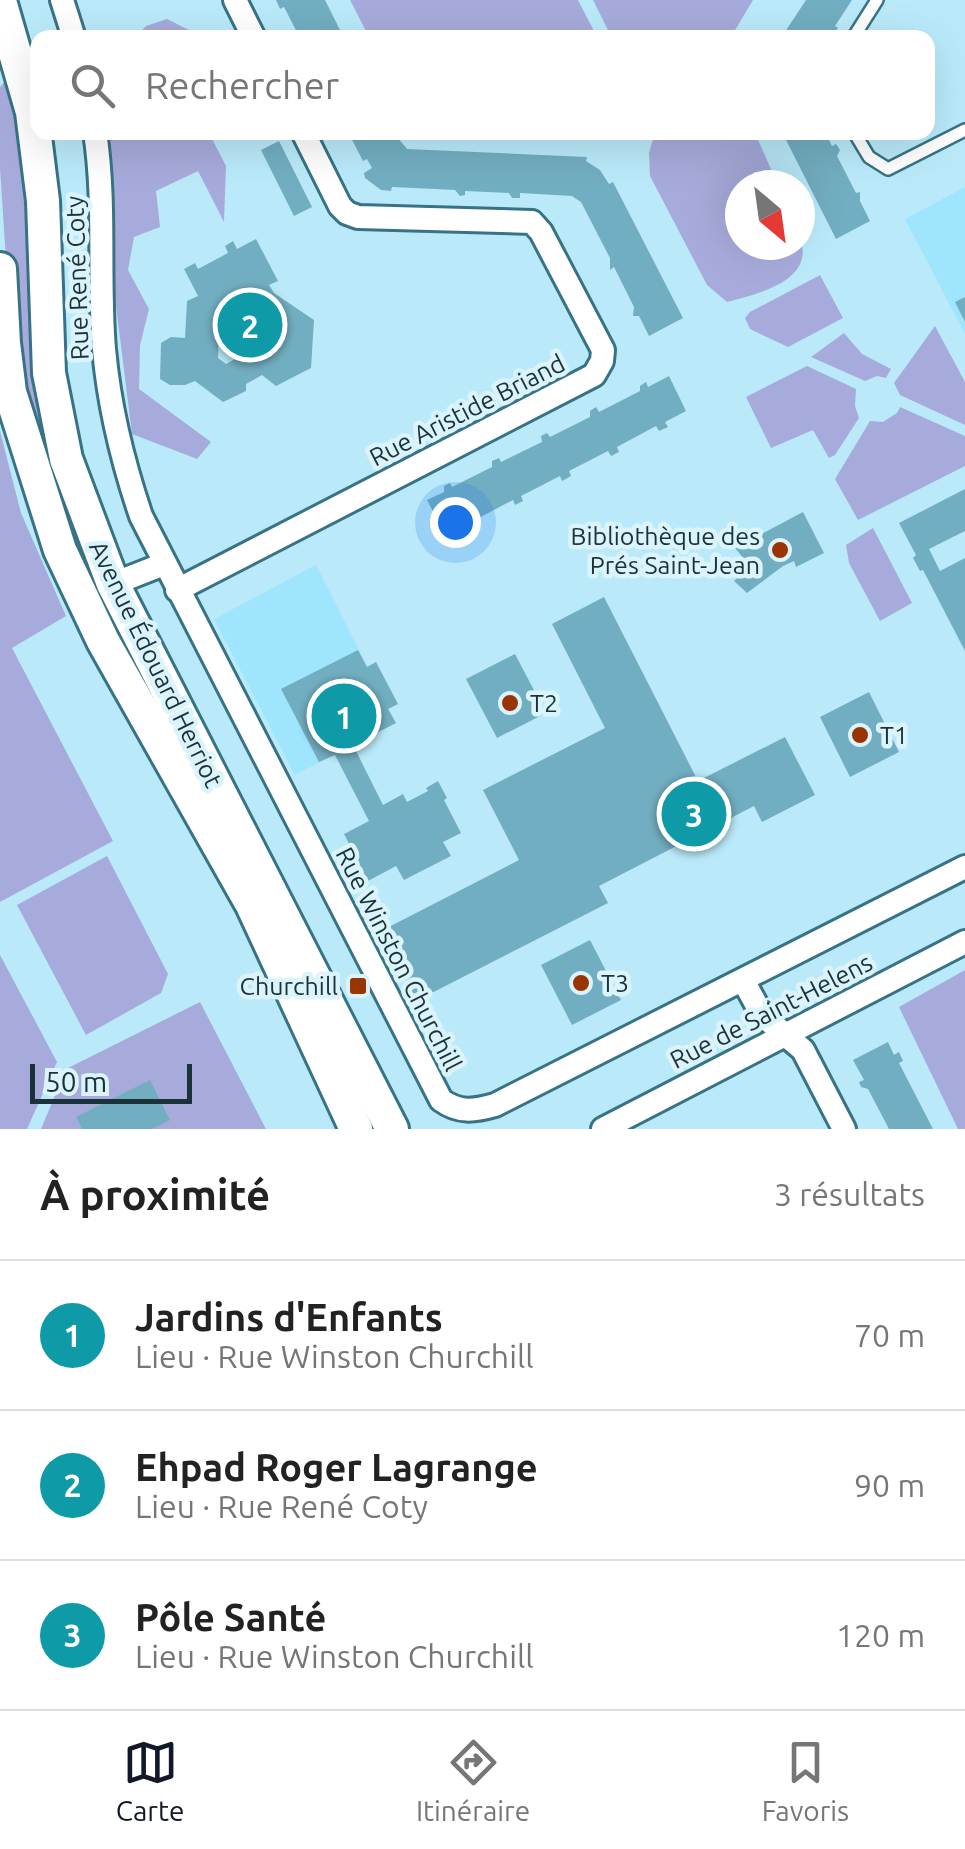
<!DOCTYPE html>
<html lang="fr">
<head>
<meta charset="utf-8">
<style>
  :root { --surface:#fff; --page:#f2f2f2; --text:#222; --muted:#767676; --line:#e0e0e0; --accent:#111827 }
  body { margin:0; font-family:Ubuntu,sans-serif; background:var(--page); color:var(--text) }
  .compass { position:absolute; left:725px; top:170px; width:90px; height:90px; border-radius:50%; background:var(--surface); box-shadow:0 10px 40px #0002; rotate:151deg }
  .scale { position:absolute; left:30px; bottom:25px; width:162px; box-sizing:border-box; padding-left:10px; border:5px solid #1a333b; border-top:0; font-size:28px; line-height:35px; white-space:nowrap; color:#1a333b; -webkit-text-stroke:8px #dbf3fb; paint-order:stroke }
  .you { position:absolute; left:455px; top:522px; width:35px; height:35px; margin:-25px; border:8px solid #fff; border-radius:50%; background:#1a73e8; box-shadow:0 0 0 15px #1a73e833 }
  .badge { display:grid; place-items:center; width:65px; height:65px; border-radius:50%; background:var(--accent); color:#fff; font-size:32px; font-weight:700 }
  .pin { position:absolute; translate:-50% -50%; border:5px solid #fff; box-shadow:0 2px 10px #0006 }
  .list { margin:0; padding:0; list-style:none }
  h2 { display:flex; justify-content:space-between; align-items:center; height:130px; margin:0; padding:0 40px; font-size:42px }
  h2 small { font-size:32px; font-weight:400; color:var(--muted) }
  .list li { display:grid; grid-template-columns:65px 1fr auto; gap:30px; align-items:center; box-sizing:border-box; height:150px; padding:0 40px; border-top:2px solid var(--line) }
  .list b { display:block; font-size:38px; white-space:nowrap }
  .list p { margin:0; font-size:32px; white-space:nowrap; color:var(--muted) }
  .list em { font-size:32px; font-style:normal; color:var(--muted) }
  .icon { flex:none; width:55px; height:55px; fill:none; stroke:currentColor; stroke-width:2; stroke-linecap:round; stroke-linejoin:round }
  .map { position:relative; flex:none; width:965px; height:1129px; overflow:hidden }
  .search { position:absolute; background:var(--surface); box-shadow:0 10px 40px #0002; left:30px; right:30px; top:30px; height:110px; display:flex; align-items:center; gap:25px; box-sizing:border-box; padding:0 35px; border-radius:20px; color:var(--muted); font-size:38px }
  .sheet { height:580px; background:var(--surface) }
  nav { display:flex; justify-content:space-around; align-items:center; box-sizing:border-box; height:140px; border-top:2px solid var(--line); background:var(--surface); font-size:28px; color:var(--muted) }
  nav a { display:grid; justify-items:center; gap:5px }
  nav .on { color:var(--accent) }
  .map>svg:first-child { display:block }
  .built { fill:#9ee5fd }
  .green { fill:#a7abdb }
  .building { fill:#72aec1; fill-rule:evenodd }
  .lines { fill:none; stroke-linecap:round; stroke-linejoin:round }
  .lane-casing { stroke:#377385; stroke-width:16 }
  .street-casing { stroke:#377385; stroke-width:28 }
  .secondary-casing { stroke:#377385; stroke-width:38 }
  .lane { stroke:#fff; stroke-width:11 }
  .street { stroke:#fff; stroke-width:22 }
  .secondary { stroke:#fff; stroke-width:32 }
  .poi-dot { fill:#993403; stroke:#dbf3fb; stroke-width:4 }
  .labels { text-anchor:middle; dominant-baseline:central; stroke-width:9; stroke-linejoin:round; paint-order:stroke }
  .street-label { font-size:25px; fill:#1a333b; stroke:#dbf3fb }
  .poi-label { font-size:25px; fill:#1a333b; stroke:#dbf3fb; text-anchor:start }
</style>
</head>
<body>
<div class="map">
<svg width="965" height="1129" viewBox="0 0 965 1129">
  <rect width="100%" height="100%" fill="#baeafa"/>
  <!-- built -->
  <g class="built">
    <path d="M965 187V334L905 219Z"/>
    <path d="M316 565 396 723 295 775 214 619Z"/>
  </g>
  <!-- green -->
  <g class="green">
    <path d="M350 0H578L597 37H369Z"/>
    <path d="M593 0H753L731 37 612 38Z"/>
    <path d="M167 19 189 30 194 37H136L146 26Z"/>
    <path d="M12 73 60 486 22 399 12 351 0 168V87Z"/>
    <path d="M655 132 755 133 778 185H740V245H800V238C816 281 757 294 727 302L707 285 650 176 649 153Z"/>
    <path d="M108 133H209L226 166 224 222 198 171 156 191 160 227 134 237 128 270 149 309 140 345 139 389 211 442 197 459 132 434 114 290Z"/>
    <path d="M820 275 843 318 788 347 750 329 745 318 750 312Z"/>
    <path d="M935 326 965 382V425L900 395 894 383Z"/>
    <path d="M844 333 862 354 891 369 886 378 877 376 865 381 811 357Z"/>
    <path d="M807 366 856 389 855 406 859 418 835 455 829 458 813 430 771 448 746 397Z"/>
    <path d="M900 407 965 436V466L858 520 835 479 870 421 883 422 897 413Z"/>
    <path d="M0 431 21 513 66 616 12 648 113 841 0 902Z"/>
    <path d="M873 528 912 603 880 621 849 563 846 545Z"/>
    <path d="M107 856 168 974 161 993 86 1035 17 905Z"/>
    <path d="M0 955 57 1062 27 1129H0Z"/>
    <path d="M965 970V1129H958L899 1007Z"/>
    <path d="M200 1002 266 1129H41L66 1069Z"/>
  </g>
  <!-- building -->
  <g class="building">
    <path d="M276 0H325L344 38H300L284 7 280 9Z"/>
    <path d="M806 0H852L835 26 838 28 834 34 827 38H781Z"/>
    <path d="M348 132H393L407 149 587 157 586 161 600 170 609 184 613 182 683 318 649 336 639 316H633L634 307 614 267 610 270V258L581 202 572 196 520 193V198H512L509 193 465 191V195L460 196 455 190 392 187 391 191 381 190 365 178 364 173 372 168 367 159 363 161Z"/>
    <path d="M782 132H825L832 146 836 144 840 150 837 156 856 193 860 192V201L870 221 836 239Z"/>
    <path d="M279 141 312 207 294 216 261 150Z"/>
    <path d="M256 239 278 281 269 285 274 293 314 320 311 368 276 386 262 375 246 384V391L223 402 195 381 185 385H170L160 379 161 343 171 337 185 338 187 301 198 296 184 269 195 263 198 269 228 253 225 246 233 241 237 249ZM229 331 238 338 237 358 226 364 218 358 219 337Z"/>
    <path d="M965 297V322L955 302Z"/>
    <path d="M669 376 686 411 665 422 668 427 659 431 656 426 617 447 619 452 611 456 608 451 569 471 571 476 562 481 560 476 521 496 523 501 515 505 513 500 473 521 475 525 467 529 464 525 445 535 427 500 444 492V486L450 483 452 487 492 467V461L499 458 501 462 542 442 541 436 547 433 550 437 590 417V411L596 407 599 412 640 391V386L646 382 648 387Z"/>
    <path d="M965 489V531L929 549 940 571 965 558V651L923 570 920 571 913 558 916 555 899 523Z"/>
    <path d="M803 512 824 553 796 567 794 561 783 566 747 593 734 581 749 565 735 548Z"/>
    <path d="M604 597 698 781 785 737 815 795 762 822 754 806 599 886 608 903 416 1001 381 931 519 860 483 790 605 728 552 624Z"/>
    <path d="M358 650 367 667 376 662 398 704 388 709 396 723 353 745 383 805 403 794 407 802 428 791 426 788 438 781 447 798 444 800 461 833 443 842 451 856 404 880 396 866 368 881 344 834 369 821 335 755 319 762 281 689Z"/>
    <path d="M515 654 546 713 497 738 466 679Z"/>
    <path d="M869 692 899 752 850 777 820 717Z"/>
    <path d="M590 940 621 1000 572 1025 541 965Z"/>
    <path d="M888 1042 894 1055 899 1052 903 1061 899 1063 933 1129H889L868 1089 861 1087 859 1082 864 1080 853 1060Z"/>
    <path d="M150 1080 170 1120 152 1129H82L76 1117Z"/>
  </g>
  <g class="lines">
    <!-- lane casing -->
    <g class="lane-casing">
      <g id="lane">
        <path d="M853 38 877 0"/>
        <path d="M854 132 869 157 888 169 965 130"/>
      </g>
    </g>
    <!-- street casing -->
    <g class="street-casing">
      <g id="street">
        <path d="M62 0 74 38"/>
        <path d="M235 0 254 38"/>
        <path d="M95 132C106 205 98 277 104 349 109 405 123 463 141 516L441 1100C459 1113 474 1111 495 1105L965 867"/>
        <path d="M113 584 164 564"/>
        <path d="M177 590 594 375 602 361 603 350 541 232 532 222 358 217 347 213 340 206 303 132"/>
        <path d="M743 980 762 1015 803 1050 844 1129"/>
        <path d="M603 1129 965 942"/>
      </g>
    </g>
    <!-- secondary casing -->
    <g class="secondary-casing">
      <g id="secondary">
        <path d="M0 1 32 112 43 201 49 373 66 459 113 584 392 1129"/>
        <path d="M0 269 4 343 10 392 60 550 103 641 252 905 356 1129"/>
      </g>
    </g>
    <!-- lane -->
    <use href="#lane" class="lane"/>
    <!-- street -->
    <use href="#street" class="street"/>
    <!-- secondary -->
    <use href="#secondary" class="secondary"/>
  </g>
  <!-- markers -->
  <g class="poi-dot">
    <circle cx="780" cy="550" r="10"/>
    <circle cx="510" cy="703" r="10"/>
    <circle cx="860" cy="735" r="10"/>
    <circle cx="581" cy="983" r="10"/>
    <rect x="348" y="976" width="20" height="20" rx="5"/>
  </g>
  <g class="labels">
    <!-- street labels -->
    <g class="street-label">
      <text transform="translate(77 278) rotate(-92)">Rue René Coty</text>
      <text transform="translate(467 410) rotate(-27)">Rue Aristide Briand</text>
      <text transform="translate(156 664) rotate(64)">Avenue Édouard Herriot</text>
      <text transform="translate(399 959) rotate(63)">Rue Winston Churchill</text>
      <text transform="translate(771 1011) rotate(-27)">Rue de Saint-Helens</text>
    </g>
    <!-- poi labels -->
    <g class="poi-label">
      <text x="760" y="536" text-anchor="end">Bibliothèque des<tspan x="760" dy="29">Prés Saint-Jean</tspan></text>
      <text x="530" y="703">T2</text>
      <text x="880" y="735">T1</text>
      <text x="601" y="983">T3</text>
      <text x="338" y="986" text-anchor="end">Churchill</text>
    </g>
  </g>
</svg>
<svg class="compass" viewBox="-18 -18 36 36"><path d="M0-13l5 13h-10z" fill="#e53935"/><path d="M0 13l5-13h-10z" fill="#767676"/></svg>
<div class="scale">50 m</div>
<div class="you"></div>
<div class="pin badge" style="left:344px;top:716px;background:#0f9aa8">1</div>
<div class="pin badge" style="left:250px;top:325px;background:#0f9aa8">2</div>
<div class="pin badge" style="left:694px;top:814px;background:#0f9aa8">3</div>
<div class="search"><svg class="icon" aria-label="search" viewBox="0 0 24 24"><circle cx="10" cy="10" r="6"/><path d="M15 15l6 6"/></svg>Rechercher</div>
</div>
<section class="sheet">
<h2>À proximité<small>3 résultats</small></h2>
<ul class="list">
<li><span class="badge" style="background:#0f9aa8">1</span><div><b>Jardins d'Enfants</b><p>Lieu · Rue Winston Churchill</p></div><em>70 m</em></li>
<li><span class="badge" style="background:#0f9aa8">2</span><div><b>Ehpad Roger Lagrange</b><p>Lieu · Rue René Coty</p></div><em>90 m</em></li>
<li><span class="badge" style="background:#0f9aa8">3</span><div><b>Pôle Santé</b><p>Lieu · Rue Winston Churchill</p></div><em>120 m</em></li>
</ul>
</section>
<nav>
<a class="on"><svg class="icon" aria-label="map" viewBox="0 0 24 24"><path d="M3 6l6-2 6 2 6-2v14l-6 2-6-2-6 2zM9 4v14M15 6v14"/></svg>Carte</a>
<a><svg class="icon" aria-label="directions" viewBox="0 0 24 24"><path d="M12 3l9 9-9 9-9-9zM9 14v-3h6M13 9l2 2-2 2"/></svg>Itinéraire</a>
<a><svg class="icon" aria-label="saved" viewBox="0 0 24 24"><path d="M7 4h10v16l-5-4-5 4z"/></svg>Favoris</a>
</nav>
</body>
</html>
